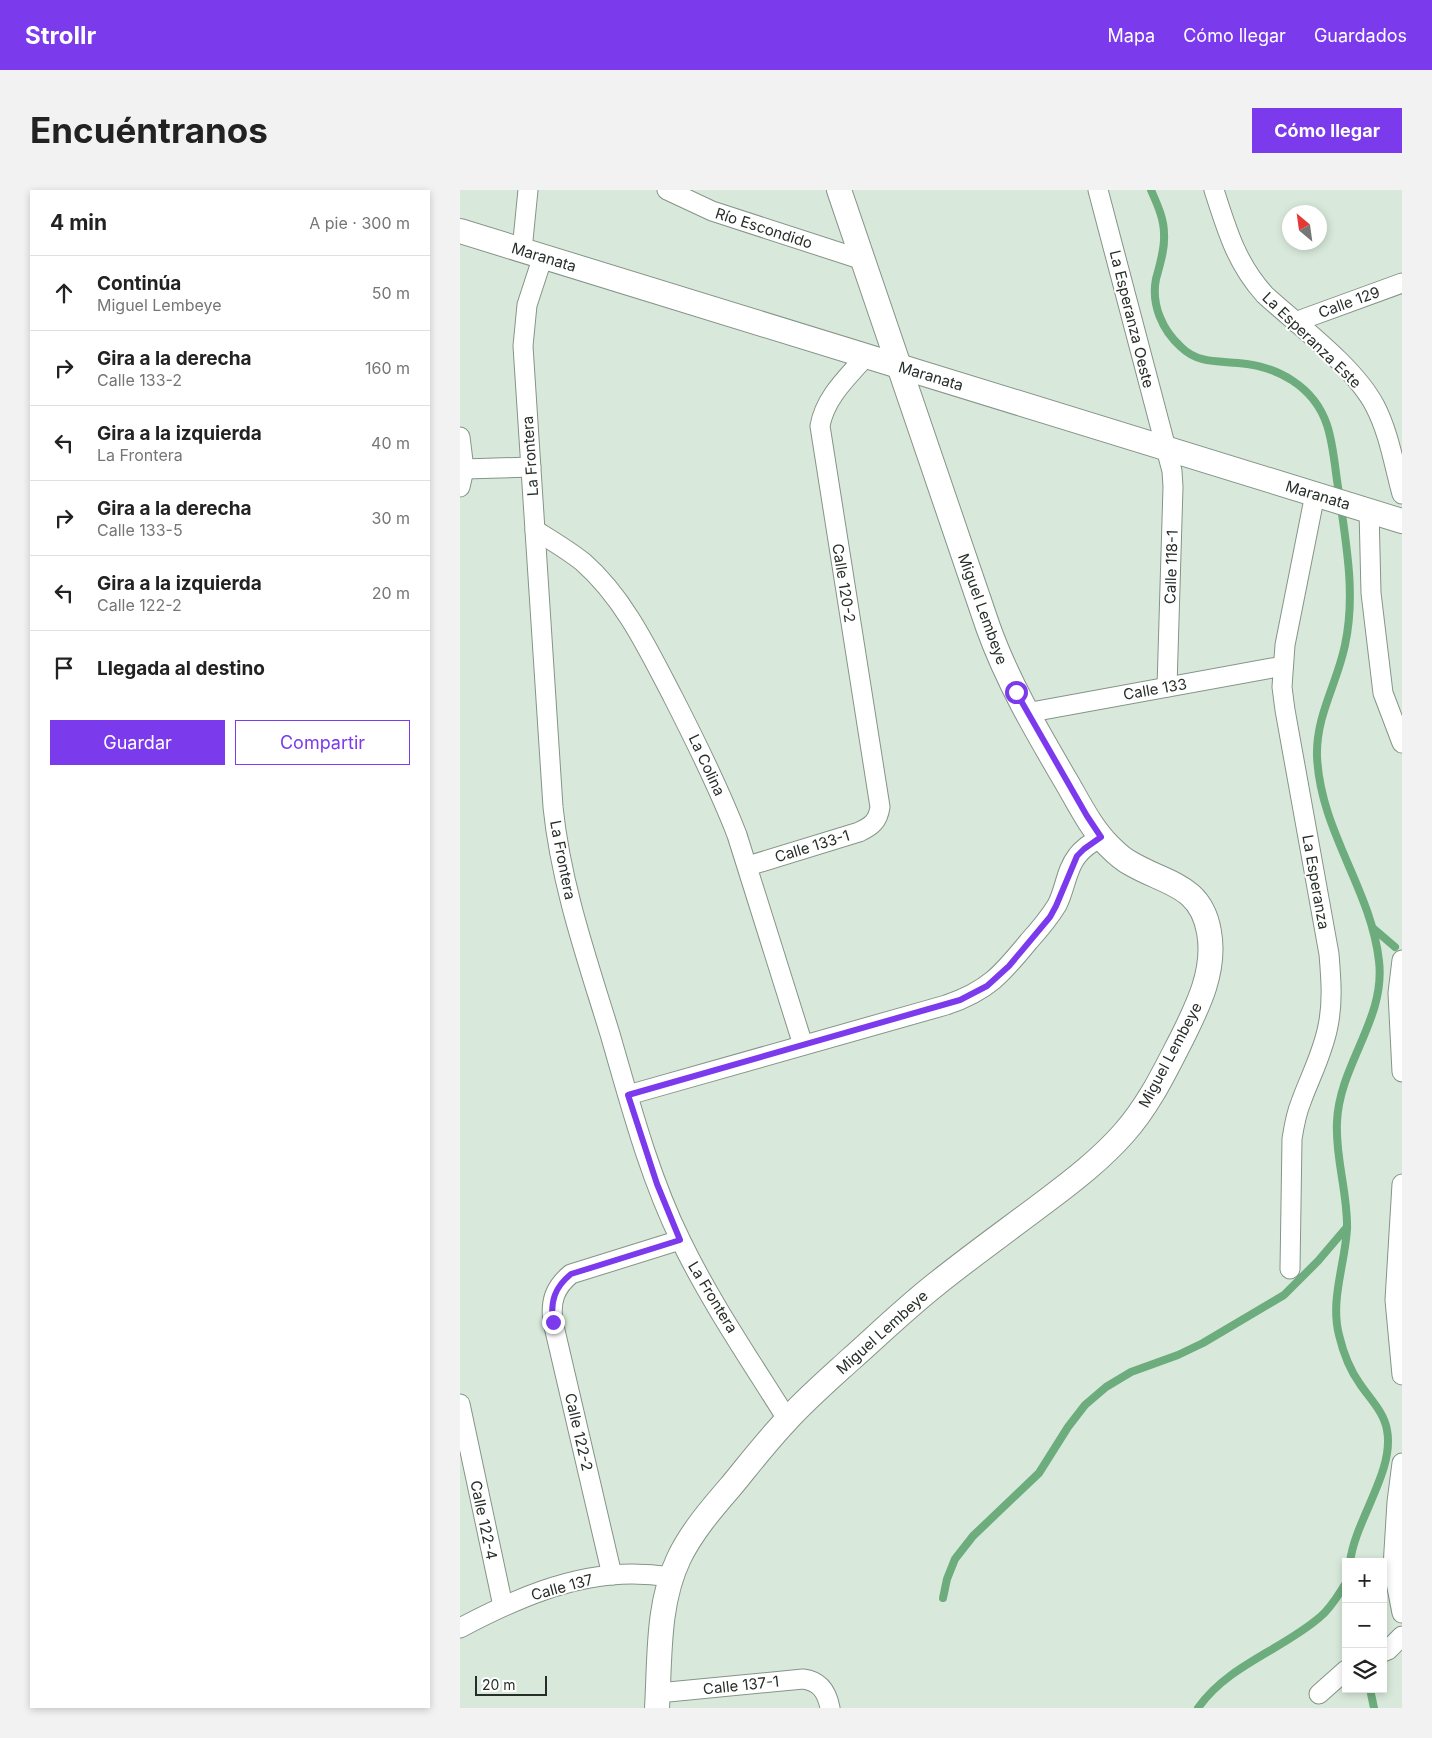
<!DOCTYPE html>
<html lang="es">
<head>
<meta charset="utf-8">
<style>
  :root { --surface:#fff; --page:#f2f2f2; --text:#222; --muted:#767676; --line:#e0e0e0; --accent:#7c3aed }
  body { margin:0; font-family:Inter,sans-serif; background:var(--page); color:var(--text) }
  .controls { position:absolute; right:15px; bottom:15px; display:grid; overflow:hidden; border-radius:0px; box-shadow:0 2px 8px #0003 }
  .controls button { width:45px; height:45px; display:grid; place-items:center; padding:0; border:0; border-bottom:1px solid var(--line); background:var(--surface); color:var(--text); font:25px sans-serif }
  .compass { position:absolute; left:822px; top:15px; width:45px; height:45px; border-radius:50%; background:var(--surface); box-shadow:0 2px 8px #0003; rotate:331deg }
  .scale { position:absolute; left:15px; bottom:12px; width:72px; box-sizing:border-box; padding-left:5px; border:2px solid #272e29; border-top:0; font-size:14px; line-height:18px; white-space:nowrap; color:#272e29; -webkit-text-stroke:4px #fff; paint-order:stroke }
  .stop { position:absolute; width:15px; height:15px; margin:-11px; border:4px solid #7c3aed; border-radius:50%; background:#fff }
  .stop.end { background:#7c3aed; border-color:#fff; box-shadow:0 1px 5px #0008 }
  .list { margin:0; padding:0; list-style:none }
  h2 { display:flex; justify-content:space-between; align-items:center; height:65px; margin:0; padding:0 20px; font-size:21px }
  h2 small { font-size:16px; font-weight:400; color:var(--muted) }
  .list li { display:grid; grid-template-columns:32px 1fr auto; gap:15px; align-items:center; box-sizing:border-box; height:75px; padding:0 20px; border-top:1px solid var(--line) }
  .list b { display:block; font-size:19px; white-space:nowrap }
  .list p { margin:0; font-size:16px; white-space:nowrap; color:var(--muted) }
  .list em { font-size:16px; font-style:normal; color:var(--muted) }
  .actions { display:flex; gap:10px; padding:15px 20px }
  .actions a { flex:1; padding:11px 0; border:1px solid var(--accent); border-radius:0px; text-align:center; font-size:18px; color:var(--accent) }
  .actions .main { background:var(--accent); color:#fff }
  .icon { flex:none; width:28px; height:28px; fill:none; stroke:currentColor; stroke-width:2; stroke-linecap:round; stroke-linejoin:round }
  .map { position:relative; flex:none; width:942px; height:1518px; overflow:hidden; border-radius:0px }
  header { display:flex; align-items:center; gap:30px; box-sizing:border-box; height:70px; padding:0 25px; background:var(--accent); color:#fff }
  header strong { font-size:24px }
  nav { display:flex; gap:28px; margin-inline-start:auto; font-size:18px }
  .intro { display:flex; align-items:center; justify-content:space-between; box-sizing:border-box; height:120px; padding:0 30px }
  h1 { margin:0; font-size:35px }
  .button { padding:12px 22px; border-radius:0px; background:var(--accent); color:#fff; font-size:18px; font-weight:700 }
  main { display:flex; gap:30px; padding:0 30px }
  aside { flex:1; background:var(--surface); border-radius:0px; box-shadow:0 2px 8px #0003 }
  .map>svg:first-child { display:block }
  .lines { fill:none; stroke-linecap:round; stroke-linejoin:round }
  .stream { stroke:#6dac7c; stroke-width:8 }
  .minor-casing { stroke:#859488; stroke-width:21 }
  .tertiary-casing { stroke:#859488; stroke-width:26 }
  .minor { stroke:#fff; stroke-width:19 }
  .tertiary { stroke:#fff; stroke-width:24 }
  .route { stroke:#7c3aed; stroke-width:6 }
  .labels { text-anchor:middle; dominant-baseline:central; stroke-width:4; stroke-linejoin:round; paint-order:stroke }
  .street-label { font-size:15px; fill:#272e29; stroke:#fff }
</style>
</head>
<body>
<header>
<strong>Strollr</strong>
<nav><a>Mapa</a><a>Cómo llegar</a><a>Guardados</a></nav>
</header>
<div class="intro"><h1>Encuéntranos</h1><a class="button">Cómo llegar</a></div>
<main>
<aside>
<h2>4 min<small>A pie · 300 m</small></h2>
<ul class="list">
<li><svg class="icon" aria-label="ahead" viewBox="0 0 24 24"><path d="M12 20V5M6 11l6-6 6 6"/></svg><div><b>Continúa</b><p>Miguel Lembeye</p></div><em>50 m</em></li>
<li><svg class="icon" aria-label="right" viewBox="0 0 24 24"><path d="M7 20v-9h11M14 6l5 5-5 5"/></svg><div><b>Gira a la derecha</b><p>Calle 133-2</p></div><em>160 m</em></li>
<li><svg class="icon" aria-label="left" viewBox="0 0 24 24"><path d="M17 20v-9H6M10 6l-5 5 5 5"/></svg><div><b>Gira a la izquierda</b><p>La Frontera</p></div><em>40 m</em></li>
<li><svg class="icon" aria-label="right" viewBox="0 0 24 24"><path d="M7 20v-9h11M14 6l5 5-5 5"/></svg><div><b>Gira a la derecha</b><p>Calle 133-5</p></div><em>30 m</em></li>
<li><svg class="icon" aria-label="left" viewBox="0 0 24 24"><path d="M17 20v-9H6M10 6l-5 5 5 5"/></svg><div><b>Gira a la izquierda</b><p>Calle 122-2</p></div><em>20 m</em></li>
<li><svg class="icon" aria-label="arrive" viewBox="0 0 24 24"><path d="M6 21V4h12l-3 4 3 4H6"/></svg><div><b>Llegada al destino</b></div></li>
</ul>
<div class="actions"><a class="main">Guardar</a><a>Compartir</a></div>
</aside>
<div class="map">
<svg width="942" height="1518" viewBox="0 0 942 1518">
  <rect width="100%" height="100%" fill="#d8e9db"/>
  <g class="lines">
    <!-- stream -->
    <g class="stream">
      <path d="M691 0C697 14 704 28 704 44 705 59 700 74 696 89 691 114 702 140 721 157 737 173 757 171 778 173 817 176 854 196 867 235 874 256 875 281 879 303 886 354 896 404 885 455 877 494 856 525 857 566 860 641 911 699 919 771 926 829 879 875 877 932 875 968 888 1003 887 1039 885 1074 870 1110 879 1145 883 1162 890 1180 900 1194 910 1209 924 1222 927 1240 935 1281 895 1330 890 1372"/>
      <path d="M914 739 935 757"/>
      <path d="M483 1408 487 1389 495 1369 513 1346 579 1283 608 1237 625 1215 646 1197 671 1182 718 1165 743 1153 824 1105 858 1071 887 1037"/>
      <path d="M910 1499 914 1518"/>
      <path d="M738 1518C768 1475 822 1460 860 1427 871 1418 878 1405 886 1393"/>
    </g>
    <!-- minor casing -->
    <g class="minor-casing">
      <g id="minor">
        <path d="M207 0 252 21 403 70"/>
        <path d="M638 0 712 281 713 297 707 497"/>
        <path d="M754 0C767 40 776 73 805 105 839 136 894 176 915 216 929 243 934 275 942 304"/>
        <path d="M62 60 68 0"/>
        <path d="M83 66 67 115 63 156 93 617C101 695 127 769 150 844 170 913 189 986 221 1051 251 1113 291 1171 327 1229"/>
        <path d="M835 132 942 93"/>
        <path d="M0 247 4 279 0 297"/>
        <path d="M4 279 71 277"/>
        <path d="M909 320 911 403 923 503 942 553"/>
        <path d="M75 340C91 350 108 360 123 372 164 408 188 459 213 507 236 552 259 598 277 645L343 855"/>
        <path d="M566 523 823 476"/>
        <path d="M288 676 399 642C412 636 418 631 420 617L360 236C365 207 388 187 406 166"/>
        <path d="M942 770 938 803 942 882"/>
        <path d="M168 905 486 815C528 801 542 784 569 751 579 740 589 728 597 715 605 700 606 680 617 666 623 658 632 652 641 647"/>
        <path d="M942 994 935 1110 942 1185"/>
        <path d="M830 1079 832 949C834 936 836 924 841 912 850 887 863 863 868 836 873 812 871 788 869 764L825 520 822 497 825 455 855 304"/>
        <path d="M0 1214 43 1416"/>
        <path d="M942 1273 937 1312 933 1377 942 1423"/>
        <path d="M152 1385 93 1132C90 1111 95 1097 111 1084L220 1050"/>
        <path d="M0 1438C53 1410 111 1384 172 1384 185 1384 198 1385 211 1387"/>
        <path d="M923 1462 928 1460 942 1446"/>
        <path d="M198 1503 343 1489C360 1491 367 1502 370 1518"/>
        <path d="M859 1504 886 1480"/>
      </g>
    </g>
    <!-- tertiary casing -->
    <g class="tertiary-casing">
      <g id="tertiary">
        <path d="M0 41 942 331"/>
        <path d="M197 1518C200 1468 197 1414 219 1368 232 1341 253 1317 272 1295 290 1273 307 1251 326 1231 346 1209 369 1189 391 1169 419 1144 446 1118 475 1095 511 1066 549 1039 586 1011 614 990 641 969 664 943 689 915 705 881 722 848 738 816 756 780 749 742 741 694 705 694 670 673 662 669 655 662 649 656 629 636 617 609 603 586 575 538 547 490 528 437L379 0"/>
      </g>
    </g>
    <!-- minor -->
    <use href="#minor" class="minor"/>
    <!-- tertiary -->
    <use href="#tertiary" class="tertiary"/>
  </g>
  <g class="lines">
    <!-- route -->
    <path class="route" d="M93 1132C90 1111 95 1097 111 1084L220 1050 197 994 168 905 500 810 527 796 549 776 590 727 596 716 617 666 624 659 641 647 627 626 556 502"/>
  </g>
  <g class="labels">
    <!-- street labels -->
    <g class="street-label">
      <text transform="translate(304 38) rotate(18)">Río Escondido</text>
      <text transform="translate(84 67) rotate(17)">Maranata</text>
      <text transform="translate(889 112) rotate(-20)">Calle 129</text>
      <text transform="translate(672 129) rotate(76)">La Esperanza Oeste</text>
      <text transform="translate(852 150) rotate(44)">La Esperanza Este</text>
      <text transform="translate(471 186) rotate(17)">Maranata</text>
      <text transform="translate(70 266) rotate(-94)">La Frontera</text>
      <text transform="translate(858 305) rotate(17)">Maranata</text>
      <text transform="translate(711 377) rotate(-88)">Calle 118-1</text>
      <text transform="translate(384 393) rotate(81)">Calle 120-2</text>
      <text transform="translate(523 419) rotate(70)">Miguel Lembeye</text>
      <text transform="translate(695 499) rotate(-10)">Calle 133</text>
      <text transform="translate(247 575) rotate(65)">La Colina</text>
      <text transform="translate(352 656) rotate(-17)">Calle 133-1</text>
      <text transform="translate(103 670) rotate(79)">La Frontera</text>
      <text transform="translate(856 692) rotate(80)">La Esperanza</text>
      <text transform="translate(710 865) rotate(-62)">Miguel Lembeye</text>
      <text transform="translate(253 1107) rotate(59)">La Frontera</text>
      <text transform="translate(422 1142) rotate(-42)">Miguel Lembeye</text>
      <text transform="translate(119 1242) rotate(77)">Calle 122-2</text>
      <text transform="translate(24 1330) rotate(78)">Calle 122-4</text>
      <text transform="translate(102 1397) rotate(-15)">Calle 137</text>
      <text transform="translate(281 1495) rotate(-6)">Calle 137-1</text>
    </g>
  </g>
</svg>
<div class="controls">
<button>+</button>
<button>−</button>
<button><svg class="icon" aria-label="layers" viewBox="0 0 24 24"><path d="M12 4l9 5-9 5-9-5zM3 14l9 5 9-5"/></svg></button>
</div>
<svg class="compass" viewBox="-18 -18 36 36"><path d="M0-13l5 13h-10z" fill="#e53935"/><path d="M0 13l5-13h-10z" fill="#767676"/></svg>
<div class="scale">20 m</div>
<div class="stop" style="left:556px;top:502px"></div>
<div class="stop end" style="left:93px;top:1132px"></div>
</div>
</main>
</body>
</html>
